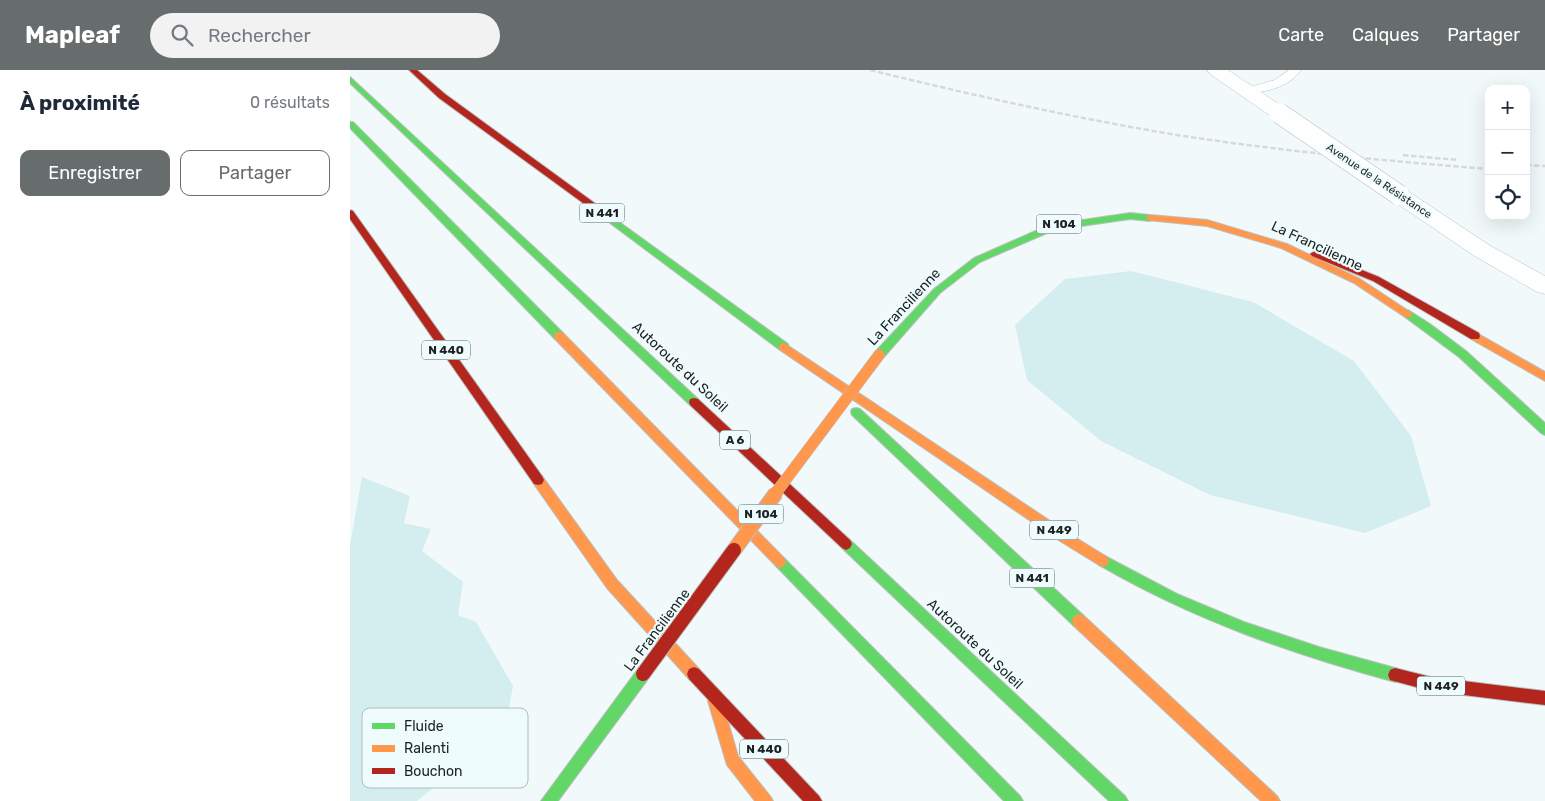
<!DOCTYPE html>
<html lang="fr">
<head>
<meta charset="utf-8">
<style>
  :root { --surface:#fff; --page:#f2f2f3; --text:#1f2937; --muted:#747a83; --line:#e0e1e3; --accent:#676d6d }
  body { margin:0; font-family:Rubik,sans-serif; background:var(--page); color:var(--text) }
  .controls { position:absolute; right:15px; top:15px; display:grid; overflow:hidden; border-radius:10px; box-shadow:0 5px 20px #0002 }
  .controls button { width:45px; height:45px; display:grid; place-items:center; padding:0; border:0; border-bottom:1px solid var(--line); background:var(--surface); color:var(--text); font:25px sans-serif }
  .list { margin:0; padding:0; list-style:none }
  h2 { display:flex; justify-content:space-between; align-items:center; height:65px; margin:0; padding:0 20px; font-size:21px }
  h2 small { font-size:16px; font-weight:400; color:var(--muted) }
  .actions { display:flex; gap:10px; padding:15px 20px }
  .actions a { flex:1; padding:11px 0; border:1px solid var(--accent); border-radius:10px; text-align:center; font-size:18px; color:var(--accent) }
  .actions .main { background:var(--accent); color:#fff }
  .icon { flex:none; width:28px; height:28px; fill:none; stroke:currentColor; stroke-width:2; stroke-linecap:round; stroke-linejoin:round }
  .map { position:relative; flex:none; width:1195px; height:731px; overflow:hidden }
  header { display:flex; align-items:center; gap:30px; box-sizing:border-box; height:70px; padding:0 25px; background:var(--accent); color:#fff }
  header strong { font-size:24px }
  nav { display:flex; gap:28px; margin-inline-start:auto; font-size:18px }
  .search { width:350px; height:45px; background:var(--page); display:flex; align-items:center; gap:12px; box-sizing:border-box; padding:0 18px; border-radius:28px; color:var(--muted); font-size:19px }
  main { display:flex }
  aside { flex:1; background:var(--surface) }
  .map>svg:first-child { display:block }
  .green { fill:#d4edef }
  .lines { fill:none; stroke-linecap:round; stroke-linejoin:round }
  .lane-casing { stroke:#bcc1c2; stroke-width:1 }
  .street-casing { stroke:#bcc1c2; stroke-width:1 }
  .fast-casing { stroke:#bcc1c2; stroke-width:2 }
  .slow-casing { stroke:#bcc1c2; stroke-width:2 }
  .jam-casing { stroke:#bcc1c2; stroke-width:2 }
  .lane { fill:#fdfefe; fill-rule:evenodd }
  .street { fill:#fdfefe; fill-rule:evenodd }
  .fast { fill:#63d668; fill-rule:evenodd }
  .slow { fill:#ff974d; fill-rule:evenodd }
  .jam { fill:#b3261e; fill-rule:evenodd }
  .rail { stroke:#d7dada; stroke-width:2.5; stroke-dasharray:5.5 2.5; stroke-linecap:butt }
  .street-bridge-casing { stroke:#bcc1c2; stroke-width:21; stroke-linecap:butt }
  .slow-bridge-far1-casing { stroke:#bcc1c2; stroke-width:12; stroke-linecap:butt }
  .slow-bridge-casing { stroke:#bcc1c2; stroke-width:16; stroke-linecap:butt }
  .jam-bridge-casing { stroke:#bcc1c2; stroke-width:16; stroke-linecap:butt }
  .street-bridge { stroke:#fdfefe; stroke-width:20 }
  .slow-bridge-far1 { stroke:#ff974d; stroke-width:11 }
  .slow-bridge { stroke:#ff974d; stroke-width:14 }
  .jam-bridge { stroke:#b3261e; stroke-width:14 }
  .labels { text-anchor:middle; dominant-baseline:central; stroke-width:4.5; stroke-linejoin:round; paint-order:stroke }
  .far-street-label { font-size:11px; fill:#1c2121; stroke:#effcfd }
  .shield { fill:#effcfd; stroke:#5b6363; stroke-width:1 }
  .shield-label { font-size:12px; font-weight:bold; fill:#1c2121 }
  .street-label { font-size:14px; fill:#1c2121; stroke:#effcfd }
  .key { fill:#effcfd; stroke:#b0babb; stroke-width:1 }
  .key-label { font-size:14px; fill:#1c2121 }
</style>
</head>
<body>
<header>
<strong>Mapleaf</strong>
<div class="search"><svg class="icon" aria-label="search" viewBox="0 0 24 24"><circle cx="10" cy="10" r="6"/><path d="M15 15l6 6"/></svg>Rechercher</div>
<nav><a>Carte</a><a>Calques</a><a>Partager</a></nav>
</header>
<main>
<aside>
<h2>À proximité<small>0 résultats</small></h2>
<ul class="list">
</ul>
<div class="actions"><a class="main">Enregistrer</a><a>Partager</a></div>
</aside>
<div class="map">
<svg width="1195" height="731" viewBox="0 0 1195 731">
  <rect width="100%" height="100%" fill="#f2f9fa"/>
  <!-- green -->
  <g class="green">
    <path d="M781 201 903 232 1004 291 1061 366 1081 436 1015 463 860 425 751 371 677 310 665 255 715 209Z"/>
    <path d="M12 407 60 426 54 453 81 459 72 481 113 512 108 545 126 552 163 616 155 659 67 731H0V475Z"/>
  </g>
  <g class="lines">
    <!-- lane casing -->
    <g class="lane-casing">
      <path id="lane" d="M939 0H951C938 18 918 21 897 24L891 21 893 19 925 10Z"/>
    </g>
    <!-- street casing -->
    <g class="street-casing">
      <g id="street">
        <path d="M857 0H878L936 39 938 43 936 47 929 49 922 47 860 4Z"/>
        <path d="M1049 118 1056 120 1139 175 1195 206V224L1187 222 1123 185 1042 130 1039 125 1042 120Z"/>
      </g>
    </g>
    <!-- fast casing -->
    <g class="fast-casing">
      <g id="fast">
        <path d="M0 7 348 329 349 332 348 335H340L0 13Z"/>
        <path d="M0 52H3L213 263 214 266 213 269H205L0 58Z"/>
        <path d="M247 136 438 274 439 277 438 280H430L244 141V137Z"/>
        <path d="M780 143 800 145 804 148 800 151 780 149 704 160 630 192 590 223 533 288H525L524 285 525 282 584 219 624 188 699 155Z"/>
        <path d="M1058 240 1080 254 1116 281 1195 353V365L1191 363 1109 287 1055 247 1053 244Z"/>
        <path d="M506 338 510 339 734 546 736 551 734 556 729 558 724 556 502 345 501 342 502 339Z"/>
        <path d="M496 468 500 470 775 726 778 731H759L492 478 490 474 492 470Z"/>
        <path d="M753 485 827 524 894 552 969 577 1045 598 1050 600 1052 605 1050 610 1045 612C941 584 842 549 749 495L747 491 749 487Z"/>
        <path d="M430 486 434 488 670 726 673 731H654L426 496 424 492 426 488Z"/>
        <path d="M293 597 298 599 300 604 298 609 208 731H191L288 599Z"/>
      </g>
    </g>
    <!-- slow casing -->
    <g class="slow-casing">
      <g id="slow">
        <path d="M800 145 857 150 937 174 1010 209 1063 244 1061 247H1055L1004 213 931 178 857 156 797 150V146Z"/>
        <path d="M209 262 213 263 434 488 436 492 434 496 430 498 426 496 205 269 204 266 205 263Z"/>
        <path d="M1125 262 1195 302V311L1121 269 1120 266Z"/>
        <path d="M434 273 718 463 757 487 759 491 757 495 753 497 749 495 710 471 430 280 429 277 430 274Z"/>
        <path d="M188 405 192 406 267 510 349 599 351 604 349 609 344 611 339 609 257 518 184 414 182 410 184 406Z"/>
        <path d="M729 544 734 546 927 726 930 731H911L724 556 722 551 724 546Z"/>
        <path d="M365 624 370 626 372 631 388 686 420 726 423 731H405L377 695 358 631 360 626Z"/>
      </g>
    </g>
    <!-- jam casing -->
    <g class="jam-casing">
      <g id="jam">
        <path d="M59 0H67L95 24 250 137V141H244L89 28Z"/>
        <path d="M0 140 3 141 192 406 194 410 192 414 188 415 184 414 0 149Z"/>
        <path d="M965 181 1029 207 1129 263 1130 266 1129 269H1121L1023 211 962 186 960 184Z"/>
        <path d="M344 328 348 329 500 470 502 474 500 478 496 480 492 478 340 335 339 332 340 329Z"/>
        <path d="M344 597 349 599 469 726 472 731H453L339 609 337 604 339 599Z"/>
        <path d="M1045 598 1081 607 1195 621V635L1081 621 1040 610 1038 605 1040 600Z"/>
      </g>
    </g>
    <!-- lane -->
    <use href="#lane" class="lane"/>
    <!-- street -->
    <use href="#street" class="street"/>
    <!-- fast -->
    <use href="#fast" class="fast"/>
    <!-- slow -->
    <use href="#slow" class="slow"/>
    <!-- jam -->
    <use href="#jam" class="jam"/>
    <!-- rail -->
    <g class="rail">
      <path d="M520 0C622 25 724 48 827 65 931 81 1035 91 1139 99"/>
      <path d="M1053 85 1108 90"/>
      <path d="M1176 95 1195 96"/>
    </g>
    <!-- street-bridge casing -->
    <g class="street-bridge-casing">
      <path id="street-bridge" d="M929 43 1049 125"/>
    </g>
    <!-- slow-bridge-far1 casing -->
    <g class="slow-bridge-far1-casing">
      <path id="slow-bridge-far1" d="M425 424 529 285"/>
    </g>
    <!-- slow-bridge casing -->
    <g class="slow-bridge-casing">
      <path id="slow-bridge" d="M384 480 426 423"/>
    </g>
    <!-- jam-bridge casing -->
    <g class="jam-bridge-casing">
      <path id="jam-bridge" d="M293 604 384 480"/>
    </g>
    <!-- street-bridge -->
    <use href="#street-bridge" class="street-bridge"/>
    <!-- slow-bridge-far1 -->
    <use href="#slow-bridge-far1" class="slow-bridge-far1"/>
    <!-- slow-bridge -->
    <use href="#slow-bridge" class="slow-bridge"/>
    <!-- jam-bridge -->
    <use href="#jam-bridge" class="jam-bridge"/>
  </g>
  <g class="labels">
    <!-- far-street labels -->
    <g class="far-street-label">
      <text transform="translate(1029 111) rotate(34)">Avenue de la Résistance</text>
    </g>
    <!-- shield labels -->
    <g class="shield">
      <rect x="229.5" y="133.5" width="45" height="19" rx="4"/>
      <rect x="686.5" y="144.5" width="45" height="19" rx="4"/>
      <rect x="72" y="270.5" width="48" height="19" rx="4"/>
      <rect x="370" y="360.5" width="30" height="19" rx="4"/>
      <rect x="388.5" y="434.5" width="45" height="19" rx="4"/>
      <rect x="680" y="450.5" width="48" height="19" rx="4"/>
      <rect x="659.5" y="498.5" width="45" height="19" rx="4"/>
      <rect x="1067" y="606.5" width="48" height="19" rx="4"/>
      <rect x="390" y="669.5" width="48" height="19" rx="4"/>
    </g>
    <g class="shield-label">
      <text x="252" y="143">N 441</text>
      <text x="709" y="154">N 104</text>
      <text x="96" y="280">N 440</text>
      <text x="385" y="370">A 6</text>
      <text x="411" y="444">N 104</text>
      <text x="704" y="460">N 449</text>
      <text x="682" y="508">N 441</text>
      <text x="1091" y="616">N 449</text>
      <text x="414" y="679">N 440</text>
    </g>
    <!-- street labels -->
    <g class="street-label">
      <text transform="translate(967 176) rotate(25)">La Francilienne</text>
      <text transform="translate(554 237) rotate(-47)">La Francilienne</text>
      <text transform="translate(330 297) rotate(43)">Autoroute du Soleil</text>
      <text transform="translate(307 560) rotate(-53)">La Francilienne</text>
      <text transform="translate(625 574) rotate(43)">Autoroute du Soleil</text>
    </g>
  </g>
  <!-- legend -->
  <rect x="12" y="638" width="166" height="80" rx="8" class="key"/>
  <rect x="22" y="653" width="23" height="6" fill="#63d668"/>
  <rect x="22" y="675" width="23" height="7" fill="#ff974d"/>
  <rect x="22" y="698" width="23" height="6" fill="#b3261e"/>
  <g class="key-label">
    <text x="54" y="661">Fluide</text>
    <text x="54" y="683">Ralenti</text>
    <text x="54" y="706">Bouchon</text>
  </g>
</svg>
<div class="controls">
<button>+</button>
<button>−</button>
<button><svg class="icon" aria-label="locate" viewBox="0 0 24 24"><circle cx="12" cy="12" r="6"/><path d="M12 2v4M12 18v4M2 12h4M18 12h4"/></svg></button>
</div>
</div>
</main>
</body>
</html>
